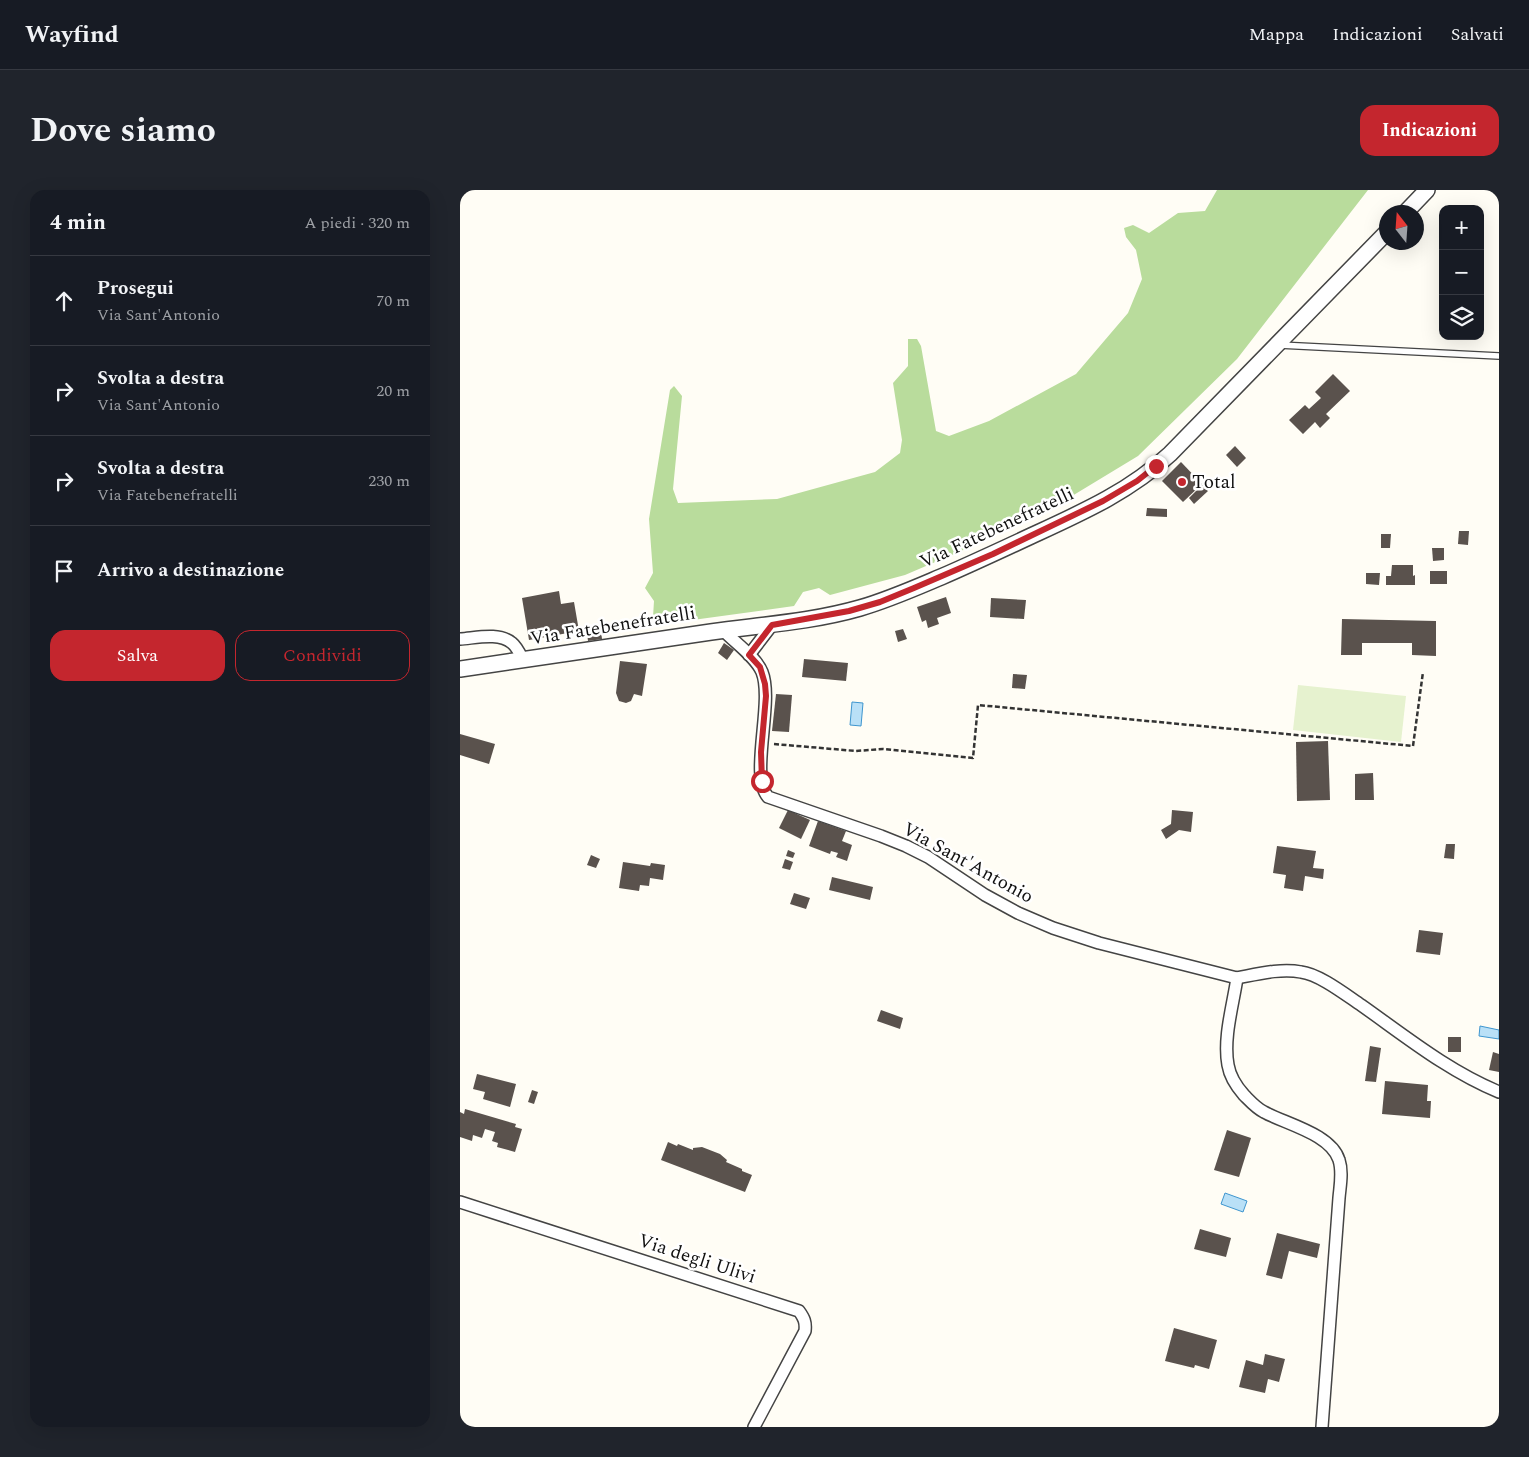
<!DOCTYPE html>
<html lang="it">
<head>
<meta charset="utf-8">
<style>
  :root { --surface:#171b24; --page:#20242c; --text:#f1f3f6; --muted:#9ea1a6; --line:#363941; --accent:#c4262e }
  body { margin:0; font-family:Spectral,serif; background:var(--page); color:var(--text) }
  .controls { position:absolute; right:15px; top:15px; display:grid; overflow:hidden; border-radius:10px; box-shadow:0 5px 20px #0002 }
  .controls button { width:45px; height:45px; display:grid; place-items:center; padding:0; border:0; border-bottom:1px solid var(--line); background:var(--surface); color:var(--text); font:25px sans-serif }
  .compass { position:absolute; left:919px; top:15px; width:45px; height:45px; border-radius:50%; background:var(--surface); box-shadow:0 5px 20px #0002; rotate:343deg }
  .stop { position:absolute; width:15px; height:15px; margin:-11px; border:4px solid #c4262e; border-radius:50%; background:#fff }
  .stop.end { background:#c4262e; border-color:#fff; box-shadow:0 1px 5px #0008 }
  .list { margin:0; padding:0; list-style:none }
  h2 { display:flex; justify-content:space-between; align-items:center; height:65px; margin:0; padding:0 20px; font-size:21px }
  h2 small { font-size:16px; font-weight:400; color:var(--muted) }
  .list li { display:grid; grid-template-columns:32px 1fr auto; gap:15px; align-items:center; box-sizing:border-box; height:90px; padding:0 20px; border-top:1px solid var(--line) }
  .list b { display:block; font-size:19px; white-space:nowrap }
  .list p { margin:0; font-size:16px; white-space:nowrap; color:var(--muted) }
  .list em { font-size:16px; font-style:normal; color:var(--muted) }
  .actions { display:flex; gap:10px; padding:15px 20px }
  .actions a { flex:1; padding:11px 0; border:1px solid var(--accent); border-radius:15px; text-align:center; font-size:18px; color:var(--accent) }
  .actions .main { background:var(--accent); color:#fff }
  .icon { flex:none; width:28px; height:28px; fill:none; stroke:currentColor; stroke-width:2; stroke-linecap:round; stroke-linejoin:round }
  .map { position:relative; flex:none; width:1039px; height:1237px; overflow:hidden; border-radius:15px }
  header { display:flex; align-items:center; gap:30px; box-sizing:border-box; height:70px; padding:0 25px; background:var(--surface); border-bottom:1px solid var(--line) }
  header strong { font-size:24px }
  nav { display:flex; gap:28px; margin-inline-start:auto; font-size:18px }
  .intro { display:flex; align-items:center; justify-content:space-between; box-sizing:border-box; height:120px; padding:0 30px }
  h1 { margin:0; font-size:35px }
  .button { padding:12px 22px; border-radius:15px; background:var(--accent); color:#fff; font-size:18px; font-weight:700 }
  main { display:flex; gap:30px; padding:0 30px }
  aside { flex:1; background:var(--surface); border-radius:15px; box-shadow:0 5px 20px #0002 }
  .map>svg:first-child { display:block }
  .forest { fill:#b9dc9c }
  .pitch { fill:#e6f2cf }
  .water { fill:#b9e0f7; stroke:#3f96cf }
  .building { fill:#5a524d }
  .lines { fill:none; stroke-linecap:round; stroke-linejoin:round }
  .service-casing { stroke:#444; stroke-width:8 }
  .minor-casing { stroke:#444; stroke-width:14 }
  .tertiary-casing { stroke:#444; stroke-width:18 }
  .path { stroke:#333; stroke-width:2.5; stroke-dasharray:5 2.5; stroke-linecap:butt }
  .service { stroke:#fff; stroke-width:5.5 }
  .minor { stroke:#fff; stroke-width:11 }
  .tertiary { stroke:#fff; stroke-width:15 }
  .route { stroke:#c4262e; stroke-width:6 }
  .poi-dot { fill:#c4262e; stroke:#fff; stroke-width:2 }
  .labels { text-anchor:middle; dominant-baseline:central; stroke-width:5; stroke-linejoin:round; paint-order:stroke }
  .poi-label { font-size:19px; fill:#111; stroke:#fff; text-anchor:start }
  .street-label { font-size:19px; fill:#111; stroke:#fff }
</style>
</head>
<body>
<header>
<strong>Wayfind</strong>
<nav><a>Mappa</a><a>Indicazioni</a><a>Salvati</a></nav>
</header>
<div class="intro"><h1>Dove siamo</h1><a class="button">Indicazioni</a></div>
<main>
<aside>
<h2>4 min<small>A piedi · 320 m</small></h2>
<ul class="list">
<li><svg class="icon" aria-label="ahead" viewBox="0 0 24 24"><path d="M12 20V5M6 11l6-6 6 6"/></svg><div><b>Prosegui</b><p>Via Sant'Antonio</p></div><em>70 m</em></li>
<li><svg class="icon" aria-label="right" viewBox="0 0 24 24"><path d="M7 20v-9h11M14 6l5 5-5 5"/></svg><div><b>Svolta a destra</b><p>Via Sant'Antonio</p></div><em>20 m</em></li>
<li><svg class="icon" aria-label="right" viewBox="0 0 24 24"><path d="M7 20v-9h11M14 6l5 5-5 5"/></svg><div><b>Svolta a destra</b><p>Via Fatebenefratelli</p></div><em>230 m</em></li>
<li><svg class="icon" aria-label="arrive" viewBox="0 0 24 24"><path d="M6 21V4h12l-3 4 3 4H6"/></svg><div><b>Arrivo a destinazione</b></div></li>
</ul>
<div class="actions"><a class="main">Salva</a><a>Condividi</a></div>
</aside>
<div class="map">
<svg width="1039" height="1237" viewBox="0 0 1039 1237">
  <rect width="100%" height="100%" fill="#fffdf5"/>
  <!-- forest -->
  <path class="forest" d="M757 0H908L777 169 678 266 612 306 515 355 445 385 370 405 359 398 343 402 334 416 196 435 193 427 194 411 185 398 193 383 189 329 210 200 214 196 222 206 213 299 218 313 317 309 415 282 440 263 442 250 433 193 448 176V149H457L461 156 476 241 489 246 529 231 616 184 668 123 682 89 676 60 666 47 664 38 673 35 689 43 718 23 745 21Z"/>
  <!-- pitch -->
  <path class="pitch" d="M838 495 946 506 941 552 833 540Z"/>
  <!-- water -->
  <g class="water">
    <path d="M392 512 403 513 401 536 390 535Z"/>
    <path d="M1020 836 1039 840V849L1019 846Z"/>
    <path d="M765 1003 787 1011 783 1022 761 1014Z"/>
  </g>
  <!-- building -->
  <g class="building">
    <path d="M873 184 890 201 866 224 870 228 860 238 855 232 843 244 829 230 845 215 849 219 861 208 855 202Z"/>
    <path d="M775 256 786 268 777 277 766 265Z"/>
    <path d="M721 272 742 294 723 312 702 291Z"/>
    <path d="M742 295 748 301 734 314 729 308Z"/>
    <path d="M687 318 707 319V327L686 326Z"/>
    <path d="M999 341H1009L1008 355 998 354Z"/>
    <path d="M921 344H931L930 358H921Z"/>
    <path d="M972 358H984V370L973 371Z"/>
    <path d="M932 375H953V386L955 385V395H926V386H931Z"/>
    <rect x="970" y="381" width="17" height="13"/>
    <path d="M906 383H920L919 395 906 394Z"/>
    <path d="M99 401 101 414 114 412 119 441 69 450 62 408Z"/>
    <path d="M486 407 491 423 477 428 479 434 468 438 466 430 462 432 457 417Z"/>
    <path d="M531 408 566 410 564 429 530 427Z"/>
    <path d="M882 429 976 431V466L952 465V453H902V465H881Z"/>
    <path d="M443 439 447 449 438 452 435 441Z"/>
    <path d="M141 441 142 449 128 451 127 443Z"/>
    <path d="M264 453 274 460 267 470 258 463Z"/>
    <path d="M344 469 388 473 386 491 342 487Z"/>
    <path d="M160 471 187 474 182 506 174 504 171 511 166 513 159 511 156 503Z"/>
    <path d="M553 484 567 485 565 499 552 498Z"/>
    <path d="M316 504 332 505 329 542 312 541Z"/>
    <path d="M0 544 35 554 29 574 0 565Z"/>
    <path d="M868 551 870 610 837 611 836 552Z"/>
    <path d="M913 583 914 610H895V584Z"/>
    <path d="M328 620 350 630 341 649 319 638Z"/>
    <path d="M712 620 733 622 731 642 719 640 706 649 701 640 711 634Z"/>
    <path d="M358 631 386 641 382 651 392 655 387 671 376 667 378 663 371 661 370 664 349 656Z"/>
    <path d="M986 654H995L994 669 984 668Z"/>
    <path d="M817 656 856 661 853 678 864 679 863 689 845 686 843 701 824 698 826 685 813 683Z"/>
    <path d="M328 660 335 663 333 668 326 666Z"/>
    <path d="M131 665 140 669 136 678 127 675Z"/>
    <path d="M325 669 333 672 330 680 322 678Z"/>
    <path d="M163 672 190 676 191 673 205 675 203 690 190 688 189 696 180 695 179 701 159 698Z"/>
    <path d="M372 687 413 697 410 710 369 700Z"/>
    <path d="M334 703 350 708 346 719 330 714Z"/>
    <path d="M959 740 983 743 980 765 956 762Z"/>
    <path d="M421 820 443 828 440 839 417 831Z"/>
    <rect x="988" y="847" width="13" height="15"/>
    <path d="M910 856 921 858 916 892 905 891Z"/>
    <path d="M1033 862 1039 864V882L1029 880Z"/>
    <path d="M17 884 56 894 50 917 23 909 25 902 13 899Z"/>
    <path d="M925 891 968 895 967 911H971L970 928 922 924Z"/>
    <path d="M72 900 78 902 74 914 68 912Z"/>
    <path d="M5 919 56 934 55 937 62 939 55 962 37 957 38 953 32 951 35 942 25 939 22 948 13 945 12 951 0 947V922L4 924Z"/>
    <path d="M767 940 791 948 779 987 754 980Z"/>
    <path d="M208 952 217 956 218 954 233 960V958L242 957 260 964 267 970 266 972 282 979V981L292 985 285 1002 201 970Z"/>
    <path d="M740 1039 771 1048 766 1067 734 1059Z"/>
    <path d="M817 1043 860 1054 857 1068 829 1061 822 1089 806 1085Z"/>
    <path d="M714 1138 757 1150 749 1179 735 1175 734 1178 705 1171Z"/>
    <path d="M805 1164 825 1169 819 1192 808 1189 805 1203 779 1197 786 1170 803 1175Z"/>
  </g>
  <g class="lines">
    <!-- service casing -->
    <g class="service-casing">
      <path id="service" d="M819 155 1039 166"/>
    </g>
    <!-- minor casing -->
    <g class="minor-casing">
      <g id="minor">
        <path d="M263 440C274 452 296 467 302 482 314 512 289 586 308 607L421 646 446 656 468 667 525 705 558 723 593 738 639 753 777 788C798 784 821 778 841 782 859 784 886 805 901 815 945 846 988 881 1039 902"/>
        <path d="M0 449C16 448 39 442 52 453 57 457 60 464 63 470"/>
        <path d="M289 465 312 435"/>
        <path d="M777 788C773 815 763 848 768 875 770 887 776 896 784 905 790 911 796 918 804 922 826 934 871 944 879 970 883 982 880 996 879 1008L862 1237"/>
        <path d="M0 1012 339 1121C344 1128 346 1132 345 1141L294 1237"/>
      </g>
    </g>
    <!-- tertiary casing -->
    <g class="tertiary-casing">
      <g id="tertiary">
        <path d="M946 22 967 0"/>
        <path d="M0 479C84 467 167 454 251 442 301 435 351 432 400 418 428 410 455 398 481 387 511 374 541 360 571 346 621 323 669 302 710 264L926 43"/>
      </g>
    </g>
    <!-- path -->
    <path class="path" d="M314 554 396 561 423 559 513 568 518 515 953 556 963 482"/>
    <!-- service -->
    <use href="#service" class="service"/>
    <!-- minor -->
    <use href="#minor" class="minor"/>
    <!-- tertiary -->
    <use href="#tertiary" class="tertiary"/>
  </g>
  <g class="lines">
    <!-- route -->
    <path class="route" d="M302 591 301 562 306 506 305 494 300 477 289 465 312 435 389 421 420 412 454 398 533 364 643 311 677 291 696 276"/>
  </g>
  <!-- markers -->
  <circle class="poi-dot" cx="722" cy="292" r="5"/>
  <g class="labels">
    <!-- poi labels -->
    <g class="poi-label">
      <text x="732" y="292">Total</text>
    </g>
    <!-- street labels -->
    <g class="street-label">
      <text transform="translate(537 338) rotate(-25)">Via Fatebenefratelli</text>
      <text transform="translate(153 436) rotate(-9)">Via Fatebenefratelli</text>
      <text transform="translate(508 673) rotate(29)">Via Sant'Antonio</text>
      <text transform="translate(237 1069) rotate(18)">Via degli Ulivi</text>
    </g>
  </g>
</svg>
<div class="controls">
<button>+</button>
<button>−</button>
<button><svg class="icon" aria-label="layers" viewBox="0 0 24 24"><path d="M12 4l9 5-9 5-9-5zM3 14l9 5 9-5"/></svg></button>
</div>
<svg class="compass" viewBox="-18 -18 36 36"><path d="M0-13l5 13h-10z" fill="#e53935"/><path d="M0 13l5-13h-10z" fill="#9ea1a6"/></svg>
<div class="stop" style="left:302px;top:591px"></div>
<div class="stop end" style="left:696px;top:276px"></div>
</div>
</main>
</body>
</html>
